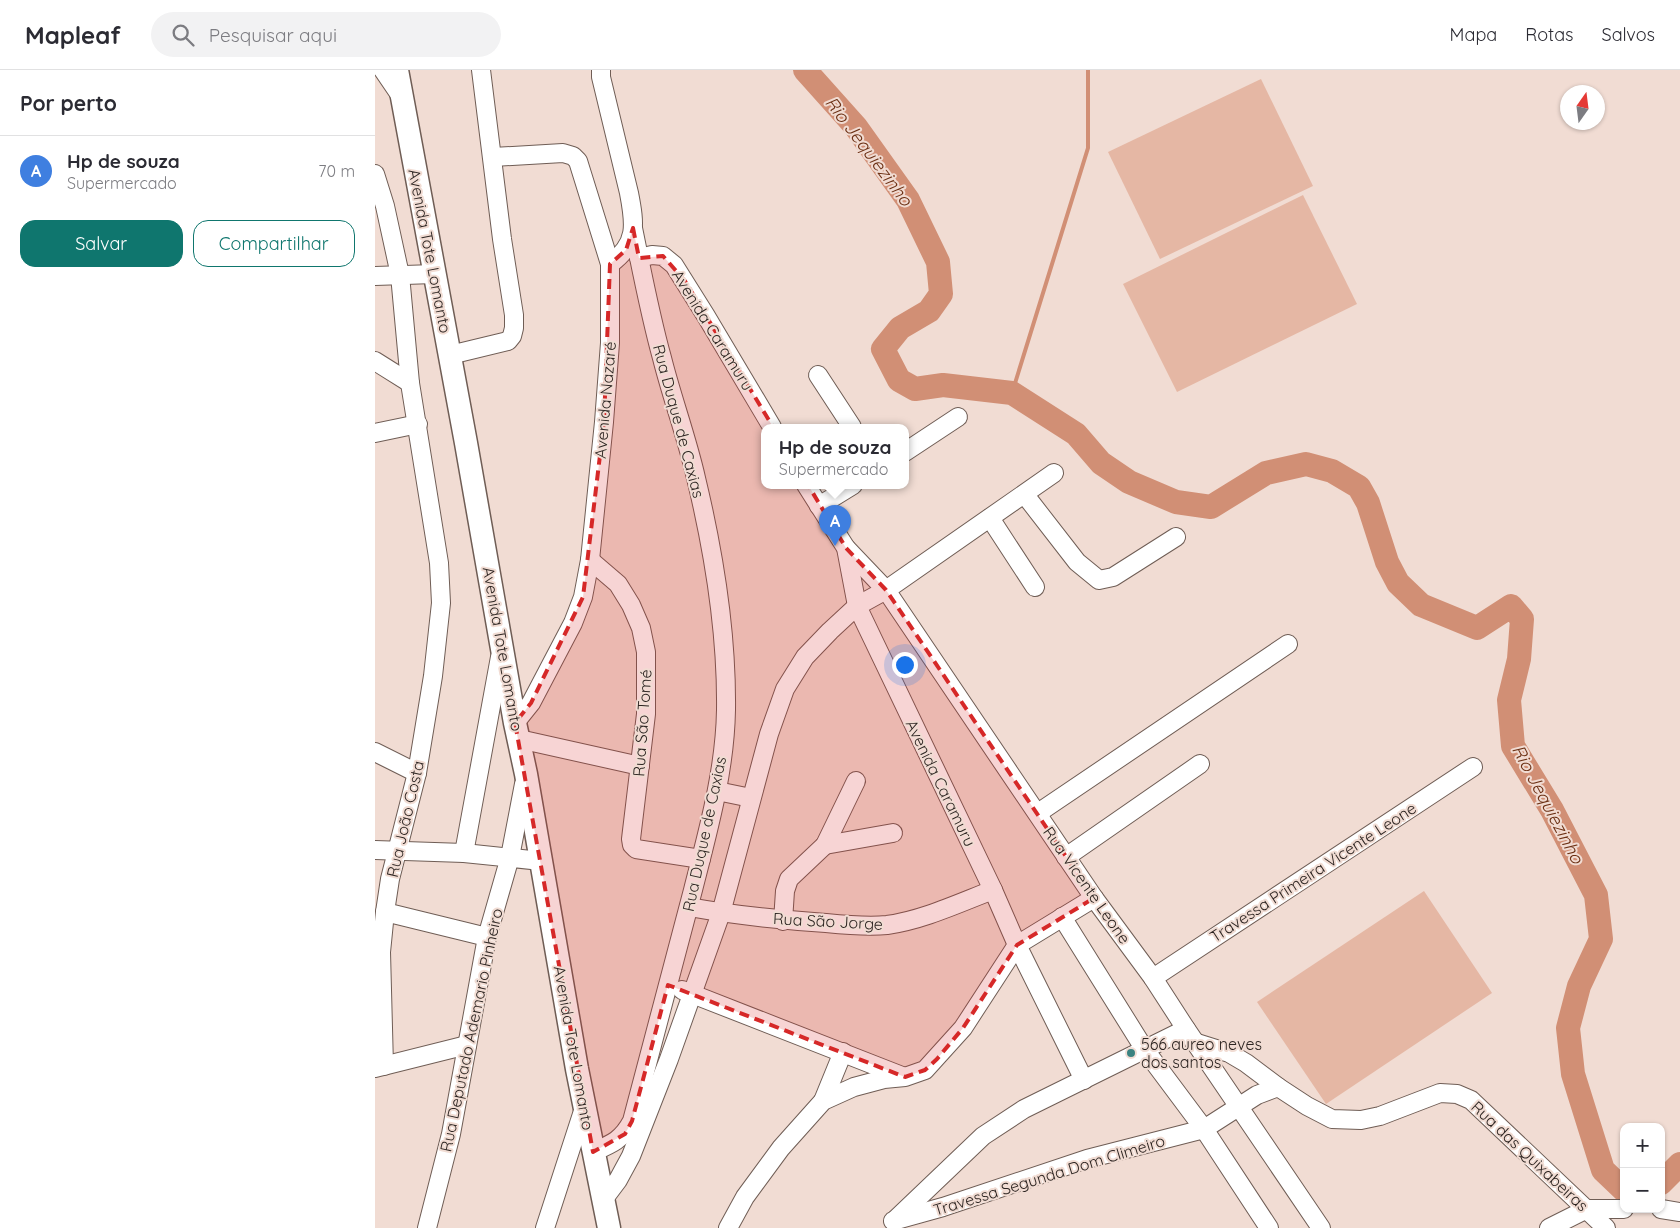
<!DOCTYPE html>
<html lang="pt">
<head>
<meta charset="utf-8">
<style>
  :root { --surface:#fff; --page:#f2f2f3; --text:#2b2b33; --muted:#7c7c81; --line:#e1e1e2; --accent:#0f766e }
  body { margin:0; font-family:Quicksand,sans-serif; background:var(--page); color:var(--text) }
  .controls { position:absolute; right:15px; bottom:15px; display:grid; overflow:hidden; border-radius:10px; box-shadow:0 1px 4px #0004 }
  .controls button { width:45px; height:45px; display:grid; place-items:center; padding:0; border:0; border-bottom:1px solid var(--line); background:var(--surface); color:var(--text); font:25px sans-serif }
  .compass { position:absolute; left:1185px; top:15px; width:45px; height:45px; border-radius:50%; background:var(--surface); box-shadow:0 1px 4px #0004; rotate:14deg }
  .you { position:absolute; left:529px; top:594px; width:18px; height:18px; margin:-12px; border:4px solid #fff; border-radius:50%; background:#1a73e8; box-shadow:0 0 0 8px #1a73e833 }
  .badge { display:grid; place-items:center; width:32px; height:32px; border-radius:50%; background:var(--accent); color:#fff; font-size:16px; font-weight:700 }
  .pin { position:absolute; translate:-50% -41px; filter:drop-shadow(0 1px 2px #0008) }
  .pin::after { content:''; position:absolute; top:26px; width:18px; height:15px; background:inherit; clip-path:polygon(0 0,100% 0,50% 100%) }
  .popup { position:absolute; left:386px; top:354px; width:148px; height:65px; box-sizing:border-box; display:grid; place-content:center; border-radius:10px; background:var(--surface); filter:drop-shadow(0 1px 4px #0005); font-size:16px; white-space:nowrap; color:var(--muted) }
  .popup b { font-size:19px; color:var(--text) }
  .popup::after { content:''; position:absolute; left:50%; top:100%; margin-left:-10px; border:10px solid transparent; border-top-color:var(--surface) }
  .list { margin:0; padding:0; list-style:none }
  h2 { display:flex; justify-content:space-between; align-items:center; height:65px; margin:0; padding:0 20px; font-size:21px }
  h2 small { font-size:16px; font-weight:400; color:var(--muted) }
  .list li { display:grid; grid-template-columns:32px 1fr auto; gap:15px; align-items:center; box-sizing:border-box; height:70px; padding:0 20px; border-top:1px solid var(--line) }
  .list b { display:block; font-size:19px; white-space:nowrap }
  .list p { margin:0; font-size:16px; white-space:nowrap; color:var(--muted) }
  .list em { font-size:16px; font-style:normal; color:var(--muted) }
  .actions { display:flex; gap:10px; padding:15px 20px }
  .actions a { flex:1; padding:11px 0; border:1px solid var(--accent); border-radius:15px; text-align:center; font-size:18px; color:var(--accent) }
  .actions .main { background:var(--accent); color:#fff }
  .icon { flex:none; width:28px; height:28px; fill:none; stroke:currentColor; stroke-width:2; stroke-linecap:round; stroke-linejoin:round }
  .map { position:relative; flex:none; width:1305px; height:1158px; overflow:hidden }
  header { display:flex; align-items:center; gap:30px; box-sizing:border-box; height:70px; padding:0 25px; background:var(--surface); border-bottom:1px solid var(--line) }
  header strong { font-size:24px }
  nav { display:flex; gap:28px; margin-inline-start:auto; font-size:18px }
  .search { width:350px; height:45px; background:var(--page); display:flex; align-items:center; gap:12px; box-sizing:border-box; padding:0 18px; border-radius:28px; color:var(--muted); font-size:19px }
  main { display:flex }
  aside { flex:1; background:var(--surface) }
  .map>svg:first-child { display:block }
  .green { fill:#e5b7a4 }
  .lines { fill:none; stroke-linecap:round; stroke-linejoin:round }
  .stream { stroke:#d18f75; stroke-width:4 }
  .river { stroke:#d18f75; stroke-width:24 }
  .minor-casing { stroke:#6f5d55; stroke-width:20 }
  .major-casing { stroke:#6f5d55; stroke-width:25 }
  .minor { stroke:#fff; stroke-width:18 }
  .major { stroke:#fff; stroke-width:22 }
  .marked { fill:#d62828; fill-opacity:0.2; stroke:#d62828; stroke-width:4; stroke-dasharray:10 6; stroke-linejoin:round }
  .poi-dot { fill:#3b8381; stroke:#f1dcd3; stroke-width:2 }
  .labels { text-anchor:middle; dominant-baseline:central; stroke-width:4; stroke-linejoin:round; paint-order:stroke }
  .street-label { font-size:16px; fill:#2d2522; stroke:#f1dcd3 }
  .poi-label { font-size:16px; fill:#2d2522; stroke:#f1dcd3; text-anchor:start }
  .water-label { font-size:18px; font-style:italic; fill:#6c3014; stroke:#f1dcd3 }
</style>
</head>
<body>
<header>
<strong>Mapleaf</strong>
<div class="search"><svg class="icon" aria-label="search" viewBox="0 0 24 24"><circle cx="10" cy="10" r="6"/><path d="M15 15l6 6"/></svg>Pesquisar aqui</div>
<nav><a>Mapa</a><a>Rotas</a><a>Salvos</a></nav>
</header>
<main>
<aside>
<h2>Por perto<small></small></h2>
<ul class="list">
<li><span class="badge" style="background:#3f7fe0">A</span><div><b>Hp de souza</b><p>Supermercado</p></div><em>70 m</em></li>
</ul>
<div class="actions"><a class="main">Salvar</a><a>Compartilhar</a></div>
</aside>
<div class="map">
<svg width="1305" height="1158" viewBox="0 0 1305 1158">
  <rect width="100%" height="100%" fill="#f1dcd3"/>
  <!-- green -->
  <g class="green">
    <path d="M886 9 938 116 785 189 733 82Z"/>
    <path d="M928 125 982 234 802 322 748 214Z"/>
    <path d="M1049 821 1117 923 951 1034 882 932Z"/>
  </g>
  <g class="lines">
    <!-- stream -->
    <path class="stream" d="M637 323 713 78V0"/>
    <!-- river -->
    <g class="river">
      <path d="M430 0 481 57 533 130 563 192 566 224 554 241 525 258 508 279 524 310 540 319 568 315 637 323 701 364 726 393 754 412 801 432 836 437 891 403 931 394 957 401 984 417 993 433 1012 492 1023 513 1046 535 1102 558 1136 536 1147 549 1144 589 1134 630 1138 676 1177 740 1221 825 1226 869 1204 916 1193 958 1198 1004 1228 1100 1249 1120"/>
      <path d="M1286 1113 1305 1094"/>
    </g>
    <!-- minor casing -->
    <g class="minor-casing">
      <g id="minor">
        <path d="M8 0 25 25"/>
        <path d="M118 87 188 83 198 86 203 91 235 194"/>
        <path d="M0 104 10 136 25 205 35 313 64 493 66 533 58 606 42 703 15 809 10 842 6 882 9 996"/>
        <path d="M264 188 277 185 288 186 299 195 331 246 397 357"/>
        <path d="M0 206 59 204"/>
        <path d="M75 285 133 271 137 266 139 258V245L127 169 106 0"/>
        <path d="M0 291 35 313"/>
        <path d="M443 305 477 357"/>
        <path d="M0 363 43 354"/>
        <path d="M530 382 583 347"/>
        <path d="M431 415 471 478 482 536 618 820 642 875 709 1010"/>
        <path d="M650 425 702 492 724 510 738 507 801 467"/>
        <path d="M444 436 478 415"/>
        <path d="M615 448 660 517"/>
        <path d="M471 478 511 520 719 828 778 908 811 959 946 1158"/>
        <path d="M215 490 243 514 256 535 266 558 271 582V644L256 769 257 775 261 779 326 789"/>
        <path d="M140 653 156 633 198 553 208 527 215 490 229 352 235 273V194C263 174 260 154 254 123L226 7V0"/>
        <path d="M144 669 265 696"/>
        <path d="M0 682 42 703"/>
        <path d="M342 721 376 728"/>
        <path d="M663 743 913 574"/>
        <path d="M450 775 518 763"/>
        <path d="M0 780 89 783 166 791"/>
        <path d="M89 783 125 587"/>
        <path d="M691 787 825 694"/>
        <path d="M314 837C359 845 405 850 451 853 471 855 492 857 512 855 548 850 584 833 618 820"/>
        <path d="M10 842 112 867"/>
        <path d="M687 847 770 980 829 1059 894 1158"/>
        <path d="M408 851 410 821 414 809 450 775 481 711"/>
        <path d="M778 908 1098 697"/>
        <path d="M307 920 527 1006"/>
        <path d="M819 972 854 983 871 993 903 1017"/>
        <path d="M0 998 92 975"/>
        <path d="M448 1031 468 982"/>
        <path d="M218 1082C237 1074 247 1070 257 1051 277 974 298 897 318 820 333 761 350 701 351 640 352 561 339 483 321 408 312 368 297 328 287 288 275 245 267 202 258 158"/>
        <path d="M228 1130 243 1110 256 1086 294 989 346 843 394 664 410 619 430 587 455 561 482 536 511 520 679 403"/>
        <path d="M1286 1139 1305 1142"/>
        <path d="M521 1149 608 1066 649 1039 811 959"/>
        <path d="M518 1151 568 1137 712 1089 829 1059 882 1025 903 1017 932 1036 957 1049 986 1050 1005 1046 1065 1023 1082 1024 1096 1030 1231 1158"/>
        <path d="M52 1158 76 1064 112 867 135 787 149 714"/>
        <path d="M170 1158 209 1038"/>
        <path d="M353 1158 370 1127 406 1078 448 1031 479 1017 509 1009 530 1007 550 1000 588 958 642 875 719 828"/>
        <path d="M1174 1158 1212 1139H1249"/>
      </g>
    </g>
    <!-- major casing -->
    <g class="major-casing">
      <path id="major" d="M22 0 91 373 140 653 151 704 202 999 234 1158"/>
    </g>
    <!-- minor -->
    <use href="#minor" class="minor"/>
    <!-- major -->
    <use href="#major" class="major"/>
  </g>
  <!-- marked area -->
  <path class="marked" d="M258 158 264 188 288 186 310 211 471 478 511 520 719 828 642 875 588 958 562 989 550 1000 530 1007 293 915 257 1051 250 1064 218 1082 140 653 156 633 208 527 229 352 235 194 251 180Z"/>
  <!-- markers -->
  <circle class="poi-dot" cx="756" cy="983" r="5"/>
  <g class="labels">
    <!-- street labels -->
    <g class="street-label">
      <text transform="translate(55 181) rotate(79)">Avenida Tote Lomanto</text>
      <text transform="translate(338 260) rotate(58)">Avenida Caramuru</text>
      <text transform="translate(230 330) rotate(-85)">Avenida Nazaré</text>
      <text transform="translate(304 351) rotate(75)">Rua Duque de Caxias</text>
      <text transform="translate(128 579) rotate(80)">Avenida Tote Lomanto</text>
      <text transform="translate(267 653) rotate(-86)">Rua São Tomé</text>
      <text transform="translate(566 713) rotate(64)">Avenida Caramuru</text>
      <text transform="translate(30 749) rotate(-77)">Rua João Costa</text>
      <text transform="translate(329 764) rotate(-78)">Rua Duque de Caxias</text>
      <text transform="translate(938 802) rotate(-33)">Travessa Primeira Vicente Leone</text>
      <text transform="translate(712 815) rotate(55)">Rua Vicente Leone</text>
      <text transform="translate(453 851) rotate(3)">Rua São Jorge</text>
      <text transform="translate(96 960) rotate(-78)">Rua Deputado Ademario Pinheiro</text>
      <text transform="translate(199 978) rotate(80)">Avenida Tote Lomanto</text>
      <text transform="translate(1155 1086) rotate(43)">Rua das Quixabeiras</text>
      <text transform="translate(674 1105) rotate(-17)">Travessa Segunda Dom Climeiro</text>
    </g>
    <!-- poi labels -->
    <g class="poi-label">
      <text x="766" y="974">566 aureo neves<tspan x="766" dy="18">dos santos</tspan></text>
    </g>
    <!-- water labels -->
    <g class="water-label">
      <text transform="translate(494 81) rotate(53)">Rio Jequiezinho</text>
      <text transform="translate(1173 734) rotate(62)">Rio Jequiezinho</text>
    </g>
  </g>
</svg>
<div class="controls">
<button>+</button>
<button>−</button>
</div>
<svg class="compass" viewBox="-18 -18 36 36"><path d="M0-13l5 13h-10z" fill="#e53935"/><path d="M0 13l5-13h-10z" fill="#7c7c81"/></svg>
<div class="you"></div>
<div class="pin badge" style="left:460px;top:476px;background:#3f7fe0">A</div>
<div class="popup"><b>Hp de souza</b>Supermercado</div>
</div>
</main>
</body>
</html>
